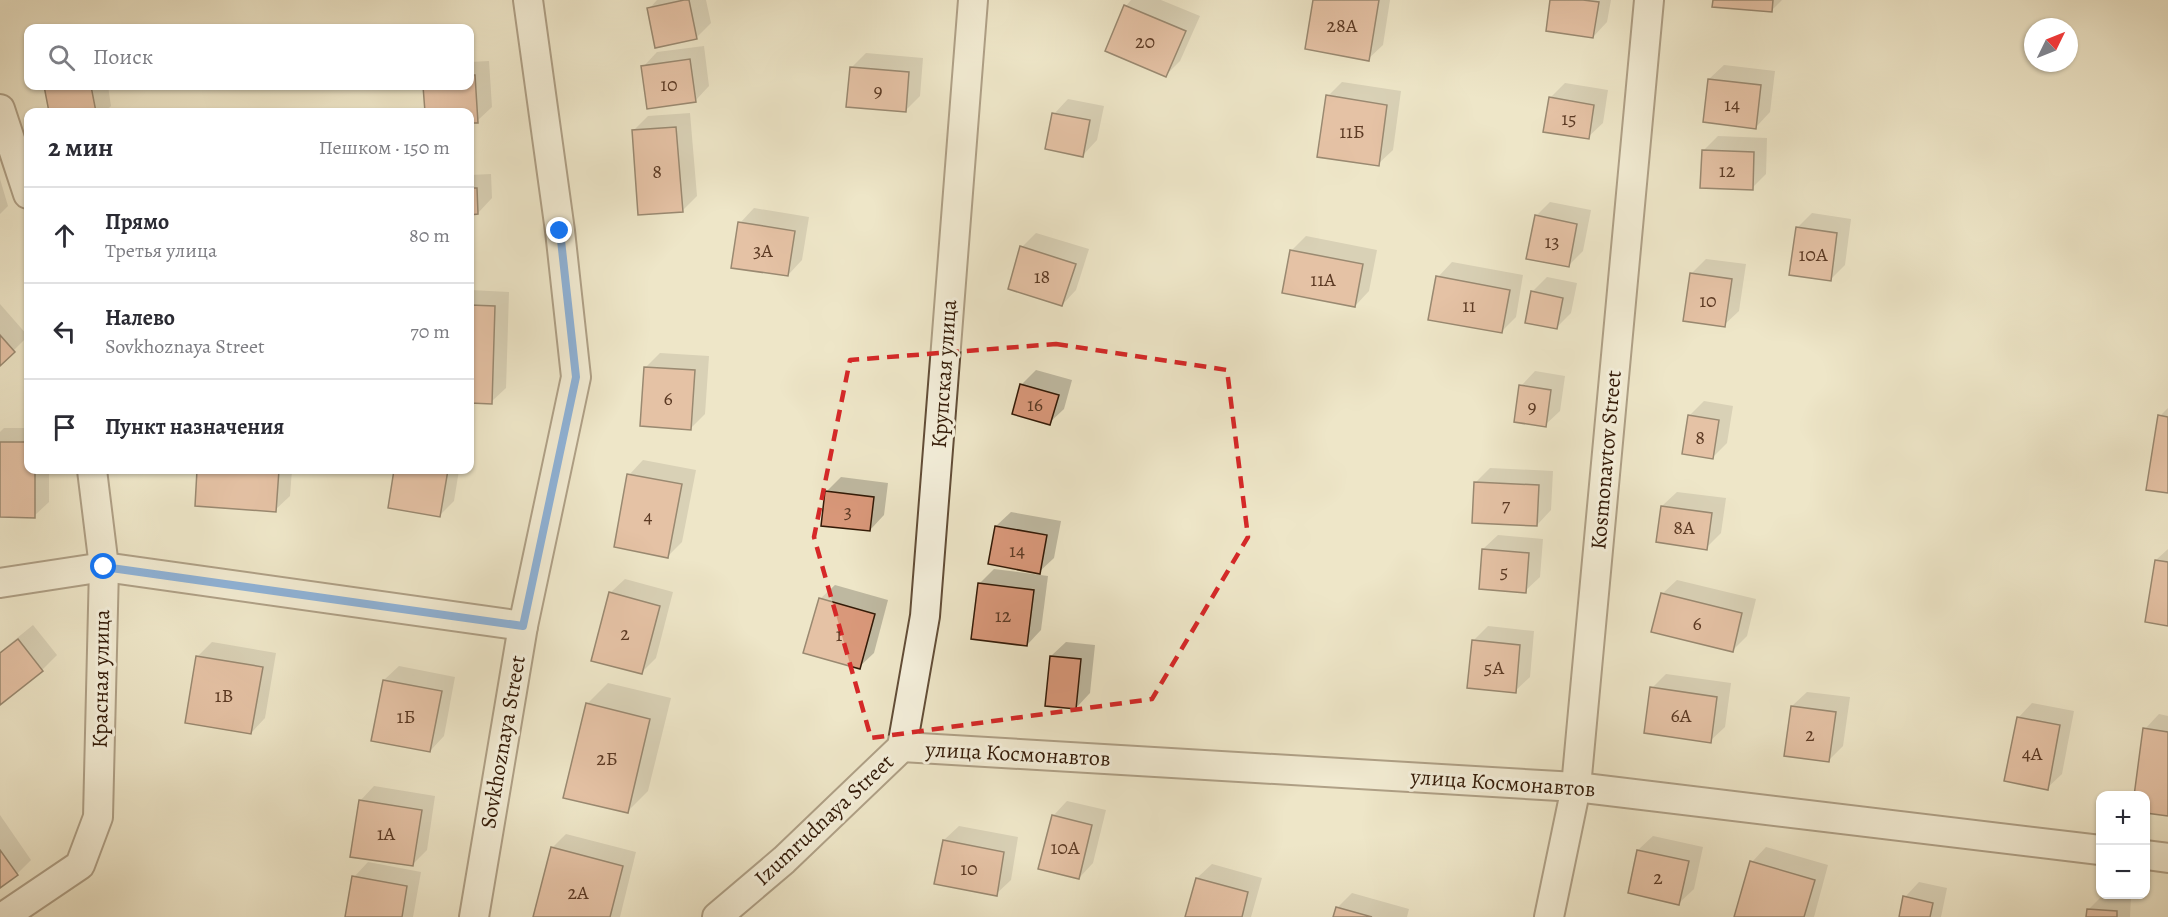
<!DOCTYPE html>
<html lang="ru">
<head>
<meta charset="utf-8">
<style>
  :root { --surface:#fff; --page:#f7f7f7; --text:#2b2b33; --muted:#7c7c81; --line:#e1e1e2 }
  body { margin:0; font-family:Alegreya,serif; background:var(--page); color:var(--text) }
  .controls { position:absolute; right:18px; bottom:18px; display:grid; overflow:hidden; border-radius:12px; box-shadow:0 2px 4px #0004 }
  .controls button { width:54px; height:54px; display:grid; place-items:center; padding:0; border:0; border-bottom:2px solid var(--line); background:var(--surface); color:var(--text); font:30px sans-serif }
  .compass { position:absolute; left:2024px; top:18px; width:54px; height:54px; border-radius:50%; background:var(--surface); box-shadow:0 2px 4px #0004; rotate:47deg }
  .stop { position:absolute; width:18px; height:18px; margin:-14px; border:4px solid #1a73e8; border-radius:50%; background:#fff }
  .stop.end { background:#1a73e8; border-color:#fff; box-shadow:0 2px 6px #0008 }
  .list { margin:0; padding:0; list-style:none }
  h2 { display:flex; justify-content:space-between; align-items:center; height:78px; margin:0; padding:0 24px; font-size:26px }
  h2 small { font-size:20px; font-weight:400; color:var(--muted) }
  .list li { display:grid; grid-template-columns:39px 1fr auto; gap:18px; align-items:center; box-sizing:border-box; height:96px; padding:0 24px; border-top:2px solid var(--line) }
  .list b { display:block; font-size:22px; white-space:nowrap }
  .list p { margin:0; font-size:20px; white-space:nowrap; color:var(--muted) }
  .list em { font-size:20px; font-style:normal; color:var(--muted) }
  .icon { flex:none; width:33px; height:33px; fill:none; stroke:currentColor; stroke-width:2; stroke-linecap:round; stroke-linejoin:round }
  .map { position:relative; flex:none; width:2168px; height:917px; overflow:hidden }
  .search { position:absolute; background:var(--surface); box-shadow:0 2px 4px #0004; left:24px; top:24px; width:450px; height:66px; display:flex; align-items:center; gap:15px; box-sizing:border-box; padding:0 21px; border-radius:12px; color:var(--muted); font-size:22px }
  .panel { position:absolute; background:var(--surface); box-shadow:0 2px 4px #0004; left:24px; top:108px; width:450px; height:366px; border-radius:12px }
  .map>svg:first-child { display:block }
  .shadow { fill:#0003 }
  .building { fill:#d9987a; stroke:#331a07; stroke-width:1.5 }
  .lines { fill:none; stroke-linecap:round; stroke-linejoin:round }
  .street-casing { stroke:#624d37; stroke-width:32 }
  .street { stroke:#f4efdb; stroke-width:28 }
  .route { stroke:#1a73e8; stroke-width:8 }
  .marked { fill:none; stroke:#d62828; stroke-width:4.5; stroke-dasharray:12 8; stroke-linejoin:round }
  .labels { text-anchor:middle; dominant-baseline:central; stroke-width:6; stroke-linejoin:round; paint-order:stroke }
  .number-label { font-size:20px; fill:#5c3a24 }
  .street-label { font-size:22px; fill:#331a07; stroke:#f4efdb }
</style>
</head>
<body>
<div class="map">
<svg width="2168" height="917" viewBox="0 0 2168 917">
  <rect width="100%" height="100%" fill="#eee6c8"/>
  <filter id="stains"><feTurbulence type="fractalNoise" baseFrequency=".00333" numOctaves="4"/><feColorMatrix values="0 0 0 0 .2 0 0 0 0 .09 0 0 0 0 .02 0 0 0 .5 -.17"/></filter>
  <radialGradient id="worn" r=".72"><stop offset=".6" stop-color="#630" stop-opacity="0"/><stop offset="1" stop-color="#630" stop-opacity=".3"/></radialGradient>
  <!-- shadow -->
  <g class="shadow">
    <path d="M657 0H706L711 23 696 38 649 9Z"/>
    <path d="M1131 0H1161L1200 16 1180 61 1166 75 1107 51 1126 6Z"/>
    <path d="M1315 0H1390L1383 45 1368 59Z"/>
    <path d="M1552 0H1611L1607 22 1593 37Z"/>
    <path d="M1714 0H1782L1771 11Z"/>
    <path d="M704 46 709 86 695 101 643 67 657 52Z"/>
    <path d="M866 53 923 58 920 96 905 111 851 68Z"/>
    <path d="M489 61 492 107 477 121 470 122V112H426L425 86H470V62Z"/>
    <path d="M1724 65 1775 71 1770 112 1756 127 1709 79Z"/>
    <path d="M1342 82 1401 91 1393 150 1378 164 1328 96Z"/>
    <path d="M1565 83 1608 90 1603 123 1588 137 1550 98Z"/>
    <path d="M46 86H108L111 106 105 112H51Z"/>
    <path d="M1068 99 1104 106 1097 140 1083 155 1054 114Z"/>
    <path d="M690 113 697 196 682 211 633 131 648 116Z"/>
    <path d="M1718 136 1767 138 1766 174 1752 188 1703 151Z"/>
    <path d="M491 174 492 198 478 213H470V175Z"/>
    <path d="M0 179 8 206 0 214Z"/>
    <path d="M1550 202 1591 210 1583 251 1569 265 1536 216Z"/>
    <path d="M754 208 809 217 802 260 788 275 740 223Z"/>
    <path d="M1812 213 1851 219 1845 265 1830 280 1797 228Z"/>
    <path d="M1036 233 1089 249 1076 290 1062 305 1022 247Z"/>
    <path d="M1306 236 1377 250 1369 291 1355 306 1284 292 1292 250Z"/>
    <path d="M1706 259 1746 264 1739 311 1724 325 1692 273Z"/>
    <path d="M1452 262 1523 275 1516 317 1501 332 1438 277Z"/>
    <path d="M1547 277 1577 283 1571 313 1556 328 1532 292Z"/>
    <path d="M470 290 509 292 506 388 491 402 470 401Z"/>
    <path d="M0 304 28 336 0 364Z"/>
    <path d="M660 353 709 356 705 414 691 428 646 367Z"/>
    <path d="M1036 370 1072 380 1064 409 1049 423 1014 413 1022 384Z"/>
    <path d="M1535 371 1565 376 1560 411 1545 425 1521 386Z"/>
    <path d="M1704 401 1733 406 1727 443 1713 457 1689 416Z"/>
    <path d="M2168 408V492L2160 416Z"/>
    <path d="M4 428H28V470H49V502L34 516H0V432Z"/>
    <path d="M643 460 696 470 682 542 668 556 629 475Z"/>
    <path d="M1490 468 1553 471 1551 510 1537 525 1475 483Z"/>
    <path d="M199 470H292L290 496 275 510 197 505Z"/>
    <path d="M396 470H459L454 501 440 515 390 507Z"/>
    <path d="M841 477 888 483 884 515 870 530 826 492Z"/>
    <path d="M1677 492 1726 498 1721 533 1706 548 1662 506Z"/>
    <path d="M1011 512 1061 521 1054 558 1039 572 996 526Z"/>
    <path d="M1498 535 1543 539 1540 577 1525 591 1483 549Z"/>
    <path d="M2168 549V624L2156 560Z"/>
    <path d="M994 569 1048 576 1041 630 1027 645 980 583Z"/>
    <path d="M625 579 673 592 656 658 641 673 610 593Z"/>
    <path d="M1677 580 1756 599 1747 636 1733 650 1662 594Z"/>
    <path d="M835 585 888 600 874 653 859 667 820 599Z"/>
    <path d="M33 625 57 655 42 670 0 703V652Z"/>
    <path d="M1488 626 1534 631 1530 677 1515 691 1473 641Z"/>
    <path d="M212 642 276 653 265 718 251 733 198 656Z"/>
    <path d="M1066 642 1095 645 1090 693 1076 708 1051 656Z"/>
    <path d="M399 666 455 677 444 736 430 751 384 680Z"/>
    <path d="M1666 674 1731 683 1725 727 1710 741 1652 688Z"/>
    <path d="M608 683 671 698 648 791 627 812 587 704Z"/>
    <path d="M1807 692 1850 697 1843 746 1829 760 1792 706Z"/>
    <path d="M2032 703 2074 711 2062 774 2047 788 2018 718Z"/>
    <path d="M2159 714 2168 716V815L2146 812 2145 729Z"/>
    <path d="M374 786 435 796 427 850 412 865 360 801Z"/>
    <path d="M1067 801 1106 810 1093 863 1079 878 1053 816Z"/>
    <path d="M0 815 31 860 17 874 0 886Z"/>
    <path d="M959 826 1018 837 1011 880 996 894 944 840Z"/>
    <path d="M566 834 636 852 620 917H534L552 848Z"/>
    <path d="M1653 836 1703 847 1694 889 1679 903 1638 850Z"/>
    <path d="M1766 847 1828 865 1814 917H1736L1752 862Z"/>
    <path d="M368 862 421 872 413 917H347L354 877Z"/>
    <path d="M1212 864 1262 878 1251 917H1187L1197 878Z"/>
    <path d="M1919 882 1947 888 1941 917H1900L1905 897Z"/>
    <path d="M1352 893 1409 909 1407 917H1335L1337 908Z"/>
    <path d="M2103 895 2131 897 2130 917H2088V910Z"/>
  </g>
  <!-- building -->
  <g class="building">
    <path d="M684 0H689L697 39 655 48 647 8Z"/>
    <path d="M1313 0H1379L1369 61 1305 49Z"/>
    <path d="M1550 0H1583L1599 2 1593 38 1546 31Z"/>
    <path d="M1713 0H1773L1772 12 1712 7Z"/>
    <path d="M1124 5 1186 31 1166 77 1105 51Z"/>
    <path d="M690 59 696 102 647 109 641 66Z"/>
    <path d="M850 67 909 72 906 112 846 107Z"/>
    <path d="M470 75H475L478 123H470V112H425L423 86H470Z"/>
    <path d="M1708 79 1761 85 1756 129 1703 122Z"/>
    <path d="M44 86H91L96 112H49Z"/>
    <path d="M1326 95 1387 105 1379 166 1317 157Z"/>
    <path d="M1549 97 1594 105 1589 139 1543 132Z"/>
    <path d="M1052 113 1090 120 1083 157 1045 149Z"/>
    <path d="M676 127 683 212 638 215 632 130Z"/>
    <path d="M1702 150 1754 152 1753 190 1700 188Z"/>
    <path d="M470 188H477L478 214 470 215Z"/>
    <path d="M1535 215 1577 224 1569 267 1526 259Z"/>
    <path d="M738 222 795 231 788 276 731 268Z"/>
    <path d="M1796 227 1837 233 1831 281 1789 275Z"/>
    <path d="M1020 246 1076 264 1062 306 1008 289Z"/>
    <path d="M1290 250 1363 264 1355 307 1282 293Z"/>
    <path d="M1690 273 1732 279 1725 327 1683 321Z"/>
    <path d="M1436 276 1510 290 1502 333 1428 320Z"/>
    <path d="M1531 291 1563 298 1557 329 1525 323Z"/>
    <path d="M470 305 495 306 492 404 470 403Z"/>
    <path d="M0 335 15 352 0 366Z"/>
    <path d="M644 367 695 370 691 430 640 426Z"/>
    <path d="M1020 384 1059 395 1050 425 1012 414Z"/>
    <path d="M1519 385 1551 390 1546 427 1514 422Z"/>
    <path d="M1688 415 1719 420 1713 459 1682 454Z"/>
    <path d="M2158 415 2168 417V493L2146 490Z"/>
    <path d="M0 442H28V470H35V518L0 517Z"/>
    <path d="M197 470H279L276 512 195 506Z"/>
    <path d="M394 470H448L440 517 388 508Z"/>
    <path d="M627 474 682 484 668 558 614 547Z"/>
    <path d="M1474 482 1539 485 1537 526 1472 523Z"/>
    <path d="M825 491 874 497 870 531 821 526Z"/>
    <path d="M1661 506 1712 513 1707 550 1656 542Z"/>
    <path d="M995 526 1047 535 1040 574 988 564Z"/>
    <path d="M1482 549 1529 553 1526 593 1479 589Z"/>
    <path d="M2155 560 2168 562V626L2145 622Z"/>
    <path d="M978 583 1034 590 1027 646 971 639Z"/>
    <path d="M609 592 660 606 642 674 591 661Z"/>
    <path d="M1661 593 1742 613 1733 652 1651 632Z"/>
    <path d="M819 598 875 614 860 669 803 653Z"/>
    <path d="M18 639 43 671 0 705V653Z"/>
    <path d="M1472 640 1520 645 1516 693 1467 688Z"/>
    <path d="M196 656 263 667 251 734 185 723Z"/>
    <path d="M1050 656 1081 659 1076 709 1045 706Z"/>
    <path d="M383 680 442 691 430 752 371 741Z"/>
    <path d="M1650 687 1717 697 1711 743 1644 733Z"/>
    <path d="M586 703 650 719 628 813 563 798Z"/>
    <path d="M1791 706 1836 712 1829 762 1784 756Z"/>
    <path d="M2017 717 2060 725 2048 790 2004 781Z"/>
    <path d="M2143 728 2168 732V816L2146 813V796H2134Z"/>
    <path d="M359 800 422 810 413 866 350 857Z"/>
    <path d="M1052 815 1092 825 1079 879 1038 869Z"/>
    <path d="M943 840 1004 852 997 896 934 884Z"/>
    <path d="M551 847 623 866 610 917H533Z"/>
    <path d="M0 850 18 875 0 888Z"/>
    <path d="M1637 850 1689 861 1679 905 1628 893Z"/>
    <path d="M1750 861 1815 880 1804 917H1734Z"/>
    <path d="M352 876 407 886 402 917H345Z"/>
    <path d="M1196 878 1248 892 1242 917H1185Z"/>
    <path d="M1903 896 1933 903 1930 917H1899Z"/>
    <path d="M1336 907 1372 917H1333Z"/>
    <path d="M2087 909 2117 911V917H2086Z"/>
  </g>
  <g class="lines">
    <!-- street casing -->
    <g class="street-casing">
      <g id="street">
        <path d="M0 109 28 194"/>
        <path d="M0 583 104 567 523 626"/>
        <path d="M902 747 1576 787 2100 850"/>
        <path d="M902 747 925 616 973 0"/>
        <path d="M2146 855 2168 858"/>
        <path d="M3 917 80 865 98 817 104 567 92 470"/>
        <path d="M474 917 523 626 576 377 560 231 528 0"/>
        <path d="M717 917 784 860 902 747"/>
        <path d="M1549 917 1576 787 1649 0"/>
      </g>
    </g>
    <!-- street -->
    <use href="#street" class="street"/>
  </g>
  <g class="lines">
    <!-- route -->
    <path class="route" d="M104 567 523 626 576 377 560 231"/>
  </g>
  <!-- marked area -->
  <path d="M0 0H2168V917H0ZM1056 344 1227 370 1248 537 1152 699 871 738 814 537 850 360Z" fill="#eee6c8" fill-opacity=".55" fill-rule="evenodd"/>
  <path class="marked" d="M1056 344 1227 370 1248 537 1152 699 871 738 814 537 850 360Z"/>
  <g class="labels">
    <!-- number labels -->
    <g class="number-label">
      <text x="1342" y="25">28А</text>
      <text x="1145" y="41">20</text>
      <text x="669" y="84">10</text>
      <text x="878" y="90">9</text>
      <text x="1732" y="104">14</text>
      <text x="1569" y="118">15</text>
      <text x="1352" y="131">11Б</text>
      <text x="1727" y="170">12</text>
      <text x="657" y="171">8</text>
      <text x="1552" y="241">13</text>
      <text x="763" y="250">3А</text>
      <text x="1813" y="254">10А</text>
      <text x="1042" y="276">18</text>
      <text x="1323" y="279">11А</text>
      <text x="1708" y="300">10</text>
      <text x="1469" y="305">11</text>
      <text x="668" y="398">6</text>
      <text x="1035" y="404">16</text>
      <text x="1532" y="406">9</text>
      <text x="1700" y="437">8</text>
      <text x="1506" y="504">7</text>
      <text x="848" y="511">3</text>
      <text x="648" y="516">4</text>
      <text x="1684" y="527">8А</text>
      <text x="1017" y="550">14</text>
      <text x="1504" y="571">5</text>
      <text x="1003" y="615">12</text>
      <text x="1697" y="623">6</text>
      <text x="625" y="633">2</text>
      <text x="839" y="634">1</text>
      <text x="1494" y="667">5А</text>
      <text x="224" y="695">1В</text>
      <text x="1681" y="715">6А</text>
      <text x="406" y="716">1Б</text>
      <text x="1810" y="734">2</text>
      <text x="2032" y="753">4А</text>
      <text x="607" y="758">2Б</text>
      <text x="386" y="833">1А</text>
      <text x="1065" y="847">10А</text>
      <text x="969" y="868">10</text>
      <text x="1658" y="877">2</text>
      <text x="578" y="892">2А</text>
    </g>
    <!-- street labels -->
    <g class="street-label">
      <text transform="translate(944 374) rotate(-86)">Крупская улица</text>
      <text transform="translate(1606 460) rotate(-85)">Kosmonavtov Street</text>
      <text transform="translate(101 679) rotate(-89)">Красная улица</text>
      <text transform="translate(503 742) rotate(-80)">Sovkhoznaya Street</text>
      <text transform="translate(1018 754) rotate(3)">улица Космонавтов</text>
      <text transform="translate(1503 783) rotate(4)">улица Космонавтов</text>
      <text transform="translate(824 820) rotate(-43)">Izumrudnaya Street</text>
    </g>
  </g>
  <rect width="100%" height="100%" filter="url(#stains)"/>
  <rect width="100%" height="100%" fill="url(#worn)"/>
</svg>
<div class="controls">
<button>+</button>
<button>−</button>
</div>
<svg class="compass" viewBox="-18 -18 36 36"><path d="M0-13l5 13h-10z" fill="#e53935"/><path d="M0 13l5-13h-10z" fill="#7c7c81"/></svg>
<div class="stop" style="left:104px;top:567px"></div>
<div class="stop end" style="left:560px;top:231px"></div>
<div class="search"><svg class="icon" aria-label="search" viewBox="0 0 24 24"><circle cx="10" cy="10" r="6"/><path d="M15 15l6 6"/></svg>Поиск</div>
<section class="panel">
<h2>2 мин<small>Пешком · 150 m</small></h2>
<ul class="list">
<li><svg class="icon" aria-label="ahead" viewBox="0 0 24 24"><path d="M12 20V5M6 11l6-6 6 6"/></svg><div><b>Прямо</b><p>Третья улица</p></div><em>80 m</em></li>
<li><svg class="icon" aria-label="left" viewBox="0 0 24 24"><path d="M17 20v-9H6M10 6l-5 5 5 5"/></svg><div><b>Налево</b><p>Sovkhoznaya Street</p></div><em>70 m</em></li>
<li><svg class="icon" aria-label="arrive" viewBox="0 0 24 24"><path d="M6 21V4h12l-3 4 3 4H6"/></svg><div><b>Пункт назначения</b></div></li>
</ul>
</section>
</div>
</body>
</html>
